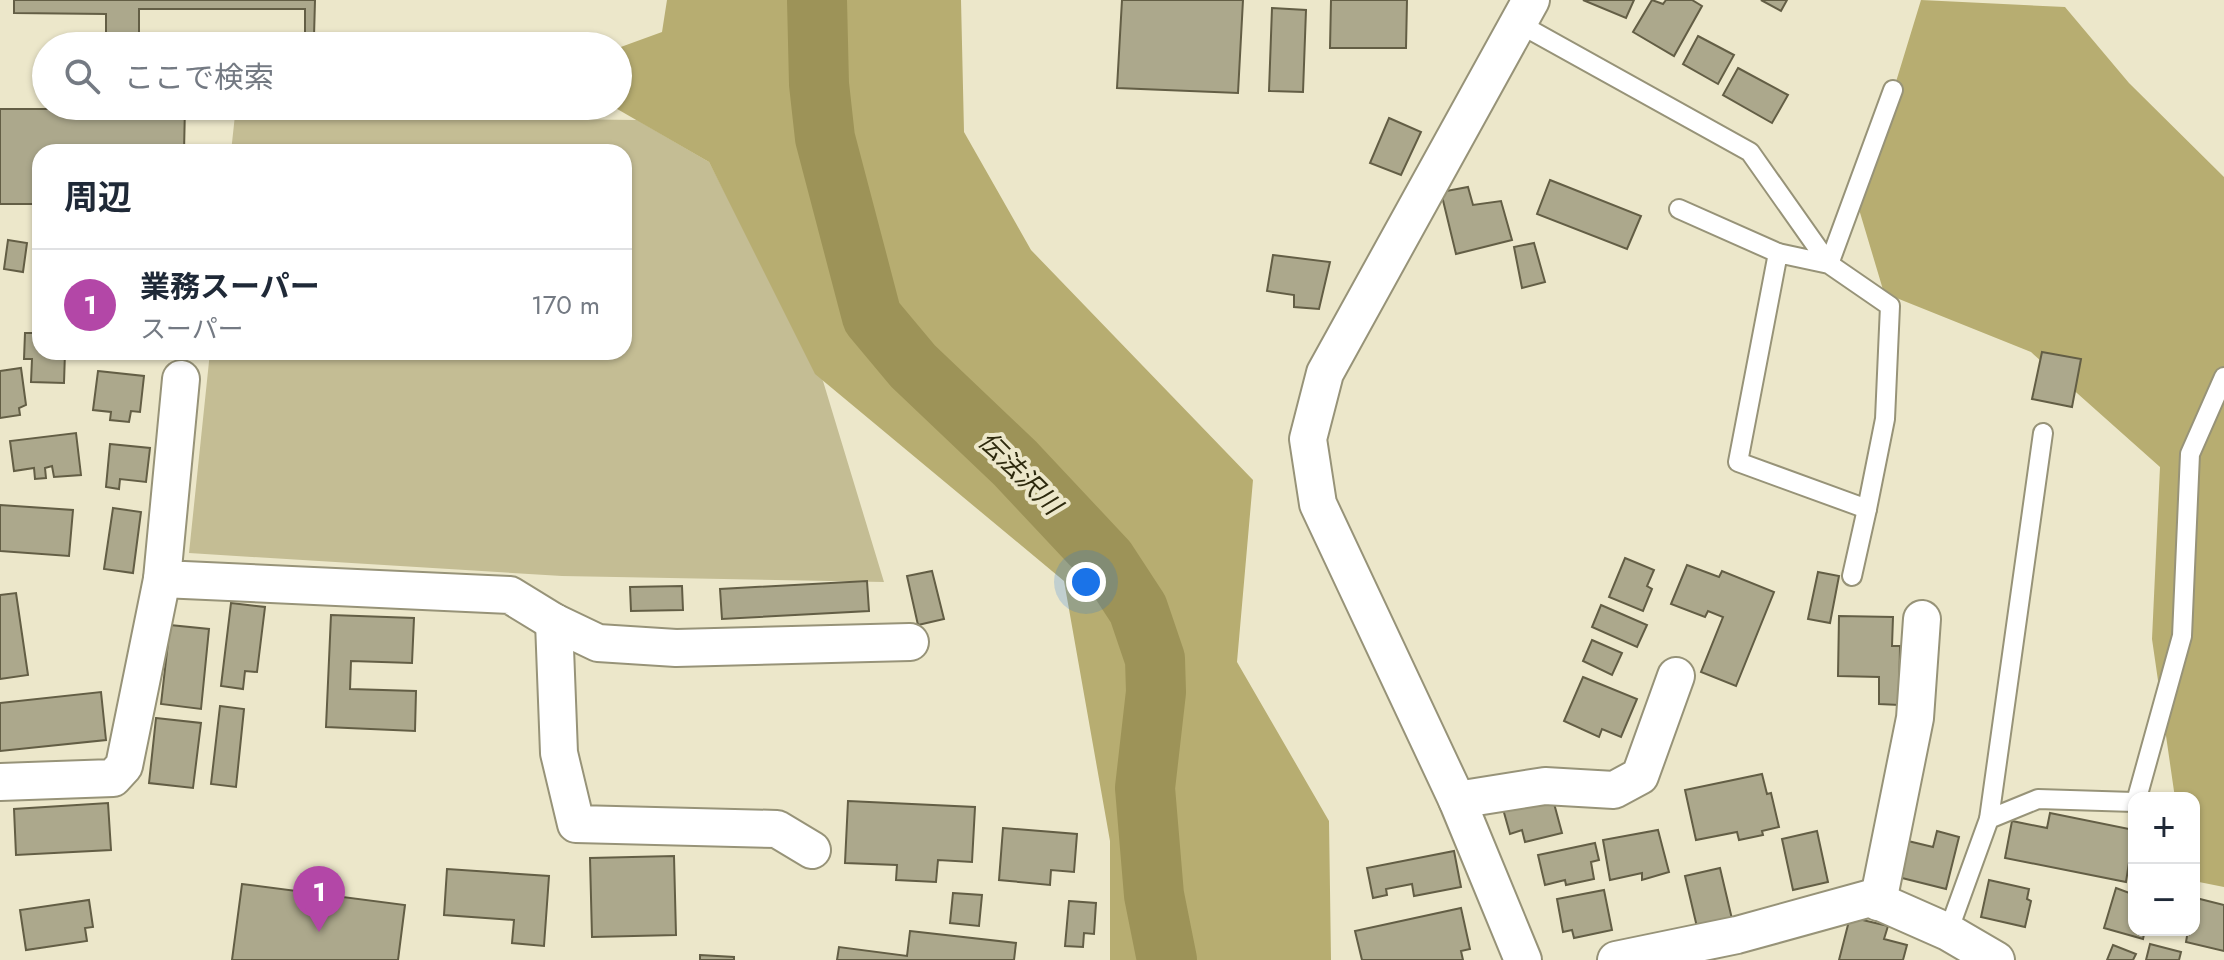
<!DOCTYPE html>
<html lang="ja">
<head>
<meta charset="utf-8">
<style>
  :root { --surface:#fff; --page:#f6f6f7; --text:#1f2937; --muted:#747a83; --line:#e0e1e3; --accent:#b347a7 }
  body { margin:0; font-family:Jost,"Noto Sans JP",sans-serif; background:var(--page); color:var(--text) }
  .controls { position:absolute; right:24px; bottom:24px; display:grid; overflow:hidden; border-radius:16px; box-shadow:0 2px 6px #0004 }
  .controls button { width:72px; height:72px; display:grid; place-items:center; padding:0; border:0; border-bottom:2px solid var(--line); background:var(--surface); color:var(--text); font:40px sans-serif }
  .you { position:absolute; left:1086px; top:582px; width:28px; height:28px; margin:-20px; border:6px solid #fff; border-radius:50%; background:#1a73e8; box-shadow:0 0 0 12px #1a73e833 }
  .badge { display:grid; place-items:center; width:52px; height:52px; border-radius:50%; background:var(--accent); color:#fff; font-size:26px; font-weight:700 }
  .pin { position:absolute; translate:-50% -66px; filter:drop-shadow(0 2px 4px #0008) }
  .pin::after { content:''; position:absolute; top:42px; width:28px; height:24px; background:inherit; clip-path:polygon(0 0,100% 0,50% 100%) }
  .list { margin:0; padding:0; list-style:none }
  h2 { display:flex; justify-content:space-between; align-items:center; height:104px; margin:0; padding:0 32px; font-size:34px }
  h2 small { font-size:26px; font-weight:400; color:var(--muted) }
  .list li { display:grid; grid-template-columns:52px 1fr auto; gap:24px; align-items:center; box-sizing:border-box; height:112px; padding:0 32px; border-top:2px solid var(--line) }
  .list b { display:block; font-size:30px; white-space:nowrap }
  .list p { margin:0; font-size:26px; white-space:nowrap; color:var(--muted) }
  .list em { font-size:26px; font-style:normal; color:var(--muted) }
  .icon { flex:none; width:44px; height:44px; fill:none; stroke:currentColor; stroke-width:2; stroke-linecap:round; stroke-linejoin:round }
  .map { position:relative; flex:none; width:2224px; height:960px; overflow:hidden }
  .search { position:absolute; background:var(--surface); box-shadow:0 2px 6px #0004; left:32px; top:32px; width:600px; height:88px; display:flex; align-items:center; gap:20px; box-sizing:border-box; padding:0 28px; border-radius:44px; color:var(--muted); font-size:30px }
  .panel { position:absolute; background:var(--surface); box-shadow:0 2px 6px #0004; left:32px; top:144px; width:600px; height:216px; border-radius:24px }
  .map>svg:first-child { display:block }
  .green { fill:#c4bd94 }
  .forest { fill:#b7ad71 }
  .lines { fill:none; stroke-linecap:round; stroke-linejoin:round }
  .river { stroke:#9d9358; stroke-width:60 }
  .building { fill:#aca88c; stroke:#635e45; stroke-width:2 }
  .service-casing { stroke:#979378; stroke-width:22 }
  .minor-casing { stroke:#979378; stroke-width:40 }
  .service { stroke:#fff; stroke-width:18 }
  .minor { stroke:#fff; stroke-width:36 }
  .labels { text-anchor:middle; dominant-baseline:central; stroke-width:8; stroke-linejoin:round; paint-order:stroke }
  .water-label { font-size:26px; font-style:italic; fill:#2e2a0e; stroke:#ece7ca }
</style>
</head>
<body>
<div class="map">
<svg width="2224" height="960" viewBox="0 0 2224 960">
  <rect width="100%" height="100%" fill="#ece7ca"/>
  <!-- green -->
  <path class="green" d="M235 115 637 120 709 162 823 381 884 582 562 576 189 553 210 352H624V152H231Z"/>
  <!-- forest -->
  <g class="forest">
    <path d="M667 0H961L964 132 1031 250 1253 480 1237 662 1329 821 1331 960H1110V841L1064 581 815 374 709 162 612 106H618V48L662 32Z"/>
    <path d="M1921 0 2065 7 2129 83 2224 177V887L2194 881V798H2175L2152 639 2160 467 2031 352 1884 293 1858 206Z"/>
  </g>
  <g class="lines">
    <!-- river -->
    <path class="river" d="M817 0 819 84 825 138 872 317 913 366 1015 463 1106 560 1138 609 1155 659 1156 692 1145 788 1154 895 1167 960"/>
  </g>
  <!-- building -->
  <g class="building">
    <path d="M14 0H315L314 37H489V46H305V9H139V46H77V40H106V14L14 13Z"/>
    <path d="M1122 0H1243L1238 93 1117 88Z"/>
    <path d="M1331 0H1407L1406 48H1330Z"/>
    <path d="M1583 0H1634L1626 18Z"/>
    <path d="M1652 0 1663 4 1666 0H1692L1702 6 1674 56 1633 32Z"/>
    <path d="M1761 0H1787L1781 11Z"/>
    <path d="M1272 8 1306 10 1303 92 1269 91Z"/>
    <path d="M1698 36 1734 55 1718 84 1683 64Z"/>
    <path d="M1738 68 1788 95 1772 123 1723 95Z"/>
    <path d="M108 106H185L184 152H40V204H0V109H108Z"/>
    <path d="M1389 118 1421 132 1401 175 1370 163Z"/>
    <path d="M1550 180 1641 216 1627 249 1537 214Z"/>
    <path d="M1468 187 1473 205 1501 201 1512 240 1456 254 1441 192Z"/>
    <path d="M8 240 27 243 23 272 4 269Z"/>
    <path d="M1534 243 1545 282 1522 288 1514 247Z"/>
    <path d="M1273 255 1330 262 1319 309 1294 307V295L1267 291Z"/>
    <path d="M25 333H40V352H65L64 383 31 382 32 359H24Z"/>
    <path d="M2042 352 2081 359 2072 407 2032 399Z"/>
    <path d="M21 368 26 405 19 408 20 415 0 418V371Z"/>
    <path d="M98 371 144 376 140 412 131 411 129 422 110 420 111 412 93 410Z"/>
    <path d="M76 433 81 475 54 477 52 466 45 468 46 478 35 479 34 468 14 471 10 441Z"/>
    <path d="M110 444 150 448 146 482 120 479 119 489 106 487Z"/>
    <path d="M0 505 73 510 69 556 0 551Z"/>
    <path d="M113 508 141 512 133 573 104 569Z"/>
    <path d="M1625 558 1654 570 1647 586 1652 589 1643 611 1609 597Z"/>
    <path d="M1687 565 1719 577 1722 571 1774 592 1736 686 1701 672 1723 617 1708 611 1705 617 1671 604Z"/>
    <path d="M932 571 944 619 918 625 907 576Z"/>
    <path d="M1818 572 1839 576 1830 623 1808 619Z"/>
    <path d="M867 581 869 611 722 619 720 589Z"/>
    <path d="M682 586 683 610 631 611 630 587Z"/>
    <path d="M16 593 28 675 0 679V595Z"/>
    <path d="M231 603 265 607 257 672 245 671 243 689 221 686Z"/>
    <path d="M1601 605 1647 625 1637 647 1592 627Z"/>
    <path d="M331 615 414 618 412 663 351 661 350 689 416 691 415 731 326 727Z"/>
    <path d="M1839 616 1893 617 1892 646H1900L1899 705 1879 704V677L1838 676Z"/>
    <path d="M170 625 209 629 201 709 161 704Z"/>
    <path d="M1592 640 1622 653 1612 675 1583 661Z"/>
    <path d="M1583 677 1637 699 1621 737 1602 729 1599 737 1564 721Z"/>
    <path d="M101 692 106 740 0 751V703Z"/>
    <path d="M220 706 244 709 236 787 211 784Z"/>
    <path d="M156 718 201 723 193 788 149 783Z"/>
    <path d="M1762 774 1767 794 1771 793 1779 827 1762 831 1763 835 1739 840 1737 832 1696 840 1685 790Z"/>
    <path d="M1552 796 1562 833 1525 842 1522 830 1510 834 1503 809Z"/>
    <path d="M848 801 975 807 972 862 938 860 936 882 896 880 897 865 845 863Z"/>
    <path d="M108 803 111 850 16 855 14 809Z"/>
    <path d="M2050 813 2134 830 2126 882 2005 858 2012 821 2047 828Z"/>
    <path d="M1003 828 1077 834 1074 872 1051 870 1050 885 999 880Z"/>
    <path d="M1658 830 1669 872 1642 880V873L1610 880 1603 840Z"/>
    <path d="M1817 831 1828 882 1793 890 1782 839Z"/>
    <path d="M1937 831 1959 837 1946 889 1898 877 1908 841 1933 847Z"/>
    <path d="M1595 843 1599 860 1591 862 1594 879 1566 885 1565 880 1545 885 1538 855Z"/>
    <path d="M1454 851 1461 887 1414 896 1412 884 1386 889 1387 895 1373 898 1367 868Z"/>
    <path d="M674 856 676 935 592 937 590 858Z"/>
    <path d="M1720 868 1732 919 1697 927 1685 876Z"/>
    <path d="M447 869 549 876 544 946 512 943 514 920 444 915Z"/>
    <path d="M1989 880 2029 889 2027 899 2031 901 2025 927 1981 917Z"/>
    <path d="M242 884 405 905 398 960H232Z"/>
    <path d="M2116 888 2132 894 2134 888V930H2145L2143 939 2104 928Z"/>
    <path d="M1604 890 1612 930 1574 938 1572 930 1563 932 1557 899Z"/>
    <path d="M953 893 982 895 979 926 950 923Z"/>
    <path d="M2196 898 2224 905V951L2186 942 2188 930H2194Z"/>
    <path d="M89 900 93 927 85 928 87 941 26 950 20 910Z"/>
    <path d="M1069 901 1096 903 1094 934 1084 933 1083 947 1065 946Z"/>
    <path d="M1461 908 1470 949 1461 951 1463 960H1362L1355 931Z"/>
    <path d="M1850 917 1888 926 1884 939 1907 945 1903 960H1839Z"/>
    <path d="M910 931 1016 943 1014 960H837L839 947 907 956Z"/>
    <path d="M2150 944 2181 952 2179 960H2146Z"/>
    <path d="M2113 945 2136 954 2133 960H2107Z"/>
    <path d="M700 955 734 957V960H700Z"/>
  </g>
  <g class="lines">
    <!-- service casing -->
    <g class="service-casing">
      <g id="service">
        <path d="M1518 23 1750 152 1829 264 1890 306 1885 419 1867 509 1738 462 1778 253 1829 264 1893 90"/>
        <path d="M1679 209 1778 253"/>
        <path d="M1852 576 1867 509"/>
        <path d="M2137 798 2182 636 2190 454 2224 377"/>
        <path d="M1989 819 2043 433"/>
        <path d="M1948 932 1989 819 2038 799 2134 802"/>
      </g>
    </g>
    <!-- minor casing -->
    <g class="minor-casing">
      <g id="minor">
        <path d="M181 379 162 579 510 595 554 622 598 643 676 648 910 642"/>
        <path d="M554 622 559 753 576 824 777 829 812 850"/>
        <path d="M0 782 113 778 124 766 162 579"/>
        <path d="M1457 800 1545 786 1614 790 1640 776 1676 676"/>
        <path d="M1878 902 1915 718 1922 619"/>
        <path d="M1523 960 1457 800 1318 504 1308 439 1325 373 1531 0"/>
        <path d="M1616 960 1737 935 1871 898 1948 932 1996 960"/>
      </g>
    </g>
    <!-- service -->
    <use href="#service" class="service"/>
    <!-- minor -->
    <use href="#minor" class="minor"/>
  </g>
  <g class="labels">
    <!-- water labels -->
    <g class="water-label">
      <text transform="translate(1020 473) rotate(45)">伝法沢川</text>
    </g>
  </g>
</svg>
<div class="controls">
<button>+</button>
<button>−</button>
</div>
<div class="you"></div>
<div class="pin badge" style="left:319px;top:932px">1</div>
<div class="search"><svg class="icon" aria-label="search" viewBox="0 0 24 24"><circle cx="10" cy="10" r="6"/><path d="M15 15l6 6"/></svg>ここで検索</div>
<section class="panel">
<h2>周辺<small></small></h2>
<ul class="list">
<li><span class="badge">1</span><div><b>業務スーパー</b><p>スーパー</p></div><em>170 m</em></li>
</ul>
</section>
</div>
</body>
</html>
